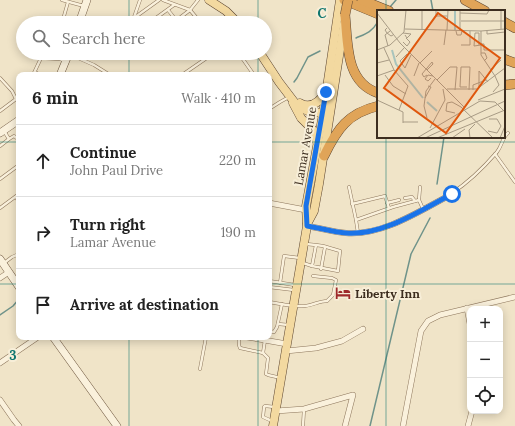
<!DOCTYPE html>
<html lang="en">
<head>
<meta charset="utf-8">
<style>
  :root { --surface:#fff; --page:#f2f2f2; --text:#222; --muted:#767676; --line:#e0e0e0 }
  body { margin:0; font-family:Lora,serif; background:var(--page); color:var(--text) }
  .controls { position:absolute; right:12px; bottom:12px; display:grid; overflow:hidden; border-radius:8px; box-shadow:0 2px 10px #0003 }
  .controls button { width:36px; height:36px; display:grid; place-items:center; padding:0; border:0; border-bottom:1px solid var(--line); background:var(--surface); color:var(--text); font:20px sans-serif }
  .stop { position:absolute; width:12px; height:12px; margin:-9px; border:3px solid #1a73e8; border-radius:50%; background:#fff }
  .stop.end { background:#1a73e8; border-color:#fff; box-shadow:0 1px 4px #0008 }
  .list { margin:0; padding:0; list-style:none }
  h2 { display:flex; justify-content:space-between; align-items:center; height:52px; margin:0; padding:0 16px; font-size:17px }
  h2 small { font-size:13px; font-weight:400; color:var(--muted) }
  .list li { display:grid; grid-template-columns:26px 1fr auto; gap:12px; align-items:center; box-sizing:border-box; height:72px; padding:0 16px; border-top:1px solid var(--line) }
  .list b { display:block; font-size:15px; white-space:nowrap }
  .list p { margin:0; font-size:13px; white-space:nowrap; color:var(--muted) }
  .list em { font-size:13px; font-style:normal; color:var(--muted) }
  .icon { flex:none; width:22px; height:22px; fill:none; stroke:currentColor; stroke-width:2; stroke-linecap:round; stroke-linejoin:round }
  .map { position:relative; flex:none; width:515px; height:426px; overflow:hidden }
  .search { position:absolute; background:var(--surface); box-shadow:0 2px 10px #0003; left:16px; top:16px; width:256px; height:44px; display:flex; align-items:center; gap:10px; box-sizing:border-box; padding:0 14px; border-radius:22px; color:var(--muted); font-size:15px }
  .panel { position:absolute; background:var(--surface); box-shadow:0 2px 10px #0003; left:16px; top:72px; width:256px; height:268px; border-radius:8px }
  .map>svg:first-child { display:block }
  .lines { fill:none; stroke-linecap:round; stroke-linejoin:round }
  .stream { stroke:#6f938a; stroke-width:1.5 }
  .lane-casing { stroke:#8d765c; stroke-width:3.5 }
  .street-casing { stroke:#8d765c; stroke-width:6 }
  .secondary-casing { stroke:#6f573f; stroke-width:8 }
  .primary-casing { stroke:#5b4430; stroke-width:9 }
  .highway-casing { stroke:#5b4430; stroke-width:10 }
  .lane { stroke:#faf1dc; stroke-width:2.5 }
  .street { stroke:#faf1dc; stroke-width:5 }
  .secondary { stroke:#faf1dc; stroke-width:7 }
  .primary { stroke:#f3d9a0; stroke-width:8 }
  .highway { stroke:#e0a458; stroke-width:9 }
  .highway-bridge-casing { stroke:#5b4430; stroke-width:10; stroke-linecap:butt }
  .highway-bridge { stroke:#e0a458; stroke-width:9 }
  .route { stroke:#1a73e8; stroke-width:5 }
  .grid { fill:none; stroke:#0f766e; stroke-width:1; stroke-opacity:0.55 }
  .labels { text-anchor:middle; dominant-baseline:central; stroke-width:4; stroke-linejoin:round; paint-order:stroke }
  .street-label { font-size:12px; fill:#3d2e20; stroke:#f7eed8 }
  .poi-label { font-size:12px; font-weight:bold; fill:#3d2e20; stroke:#f7eed8; text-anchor:start }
  .inset-river { fill:none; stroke:#a9c4bc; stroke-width:2 }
  .inset-road { fill:none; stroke:#a89b85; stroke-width:1 }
  .view { fill:#df570d; fill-opacity:0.15; stroke:#df570d; stroke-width:2 }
  .inset-edge { fill:none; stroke:#3d2e20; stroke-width:2 }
  .grid-label { font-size:13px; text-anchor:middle; font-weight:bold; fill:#0f766e; stroke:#f7eed8; stroke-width:4; stroke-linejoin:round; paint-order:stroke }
</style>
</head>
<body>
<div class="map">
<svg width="515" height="426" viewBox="0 0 515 426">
  <rect width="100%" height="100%" fill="#f0e4c8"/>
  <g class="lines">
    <!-- stream -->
    <g class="stream">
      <path d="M431 0 433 11"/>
      <path d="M390 7 396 0"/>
      <path d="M356 38C365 34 372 32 377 23"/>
      <path d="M294 82 297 78 308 57 320 51"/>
      <path d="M437 184 444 137"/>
      <path d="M0 315 13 306 19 299"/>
      <path d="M370 426 411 254 430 218"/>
    </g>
    <!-- lane casing -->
    <g class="lane-casing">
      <g id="lane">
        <path d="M62 0 84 6"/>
        <path d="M163 0 190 10 201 23"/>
        <path d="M168 10 176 20"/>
        <path d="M134 18 159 0"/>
        <path d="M62 23 68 2"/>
        <path d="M132 23 140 0"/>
        <path d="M149 23 174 5"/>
        <path d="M173 23 190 10 198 0"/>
        <path d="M225 23 231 19"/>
        <path d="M69 54 94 65 110 75"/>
        <path d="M240 55 254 75"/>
        <path d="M35 72 40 75"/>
        <path d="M33 75 41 58 60 59 65 61"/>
        <path d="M182 75 214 53"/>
        <path d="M0 78 12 91 16 99 0 111"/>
        <path d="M16 99 19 95"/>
        <path d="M269 109 280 102 289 97"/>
        <path d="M4 131 9 139 14 136 19 140"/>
        <path d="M0 146 9 139"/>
        <path d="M495 154 515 182"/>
        <path d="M0 179 19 165"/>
        <path d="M349 187 356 220"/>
        <path d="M452 193C469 182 484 167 497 152 502 146 502 138 508 133"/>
        <path d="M16 197 19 202"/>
        <path d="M405 198 412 197 415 201"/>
        <path d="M419 200 420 187"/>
        <path d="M387 203 399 200"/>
        <path d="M352 204 385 196 389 208"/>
        <path d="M0 208 19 194"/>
        <path d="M358 233 356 220 393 207 419 200 423 209"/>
        <path d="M306 244 316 245 312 266 338 271 340 251 323 246 316 245"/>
        <path d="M4 263 12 257 19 254"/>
        <path d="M303 263 312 266"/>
        <path d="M321 269 325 247"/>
        <path d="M269 281 295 285"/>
        <path d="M280 283 284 256 300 258"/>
        <path d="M269 287 294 290"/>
        <path d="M269 302C281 304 293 307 305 306 313 305 320 301 327 301L333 295 336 280 332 278 313 276"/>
        <path d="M278 324 289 325"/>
        <path d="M269 331 274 332 277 327 282 304"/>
        <path d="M239 337C239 341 238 345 240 348L263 353 268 358 266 374 268 375 281 378"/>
        <path d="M263 353 265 340"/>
        <path d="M200 369 206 337"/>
        <path d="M272 421 263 417 264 407 265 406 275 407"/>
        <path d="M303 426 304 409"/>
      </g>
    </g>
    <!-- street casing -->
    <g class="street-casing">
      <g id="street">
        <path d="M269 203 306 210"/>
        <path d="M307 226C320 228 333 232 346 233 383 236 421 210 452 194"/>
        <path d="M0 278 9 272"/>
        <path d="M467 308 470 324"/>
        <path d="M247 337 287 344"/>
        <path d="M286 351 316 348 342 341 363 329"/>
        <path d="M0 363 38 337"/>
        <path d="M0 400 14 420 19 426"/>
        <path d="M276 411 304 409 353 395 345 426"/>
        <path d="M403 426 421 331 428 321 440 315 515 297"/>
        <path d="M468 426 472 411"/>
      </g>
    </g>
    <!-- secondary casing -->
    <g class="secondary-casing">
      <g id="secondary">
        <path d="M79 23 87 0"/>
        <path d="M60 75 69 53"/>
        <path d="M0 133 19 120"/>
        <path d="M0 259 19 287"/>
        <path d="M53 337 117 426"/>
      </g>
    </g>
    <!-- primary casing -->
    <g class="primary-casing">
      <g id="primary">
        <path d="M209 0 226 11 238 23"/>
        <path d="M260 53 279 82 295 103 299 107 308 111 328 114"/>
        <path d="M293 103 301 118 313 130 317 142"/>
        <path d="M300 103C311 110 320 101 326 92"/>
        <path d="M307 224 314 211 319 184 344 24"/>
        <path d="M273 426 307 226 306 206 323 114 340 0"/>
      </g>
    </g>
    <!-- highway casing -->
    <g class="highway-casing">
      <g id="highway">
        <path d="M344 0 378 14"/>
        <path d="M362 0 389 11"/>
        <path d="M465 0 485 11"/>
        <path d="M345 15C348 43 345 82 378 93"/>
        <path d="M504 22 515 28"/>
        <path d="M504 59 515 63"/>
        <path d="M504 85 515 84"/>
        <path d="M324 156C337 129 348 113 378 106"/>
      </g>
    </g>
    <!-- lane -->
    <use href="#lane" class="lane"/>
    <!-- street -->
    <use href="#street" class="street"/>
    <!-- secondary -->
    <use href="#secondary" class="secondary"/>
    <!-- primary -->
    <use href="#primary" class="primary"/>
    <!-- highway -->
    <use href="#highway" class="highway"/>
    <!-- highway-bridge casing -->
    <g class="highway-bridge-casing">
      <path id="highway-bridge" d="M345 15 348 0"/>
    </g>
    <!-- highway-bridge -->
    <use href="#highway-bridge" class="highway-bridge"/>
  </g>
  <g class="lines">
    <!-- route -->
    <path class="route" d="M326 92 306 206 307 226C320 228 333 232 346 233 383 236 421 210 452 194"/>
  </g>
  <!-- grid -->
  <path class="grid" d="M129 0V23M258 0V23M386 0V11M129 53V75M258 53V75M386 137V426M0 142H19M269 142H515M0 284H19M269 284H515M129 337V426M258 337V426"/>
  <!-- icons -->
  <defs>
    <g id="hotel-bare" transform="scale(1.2)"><path d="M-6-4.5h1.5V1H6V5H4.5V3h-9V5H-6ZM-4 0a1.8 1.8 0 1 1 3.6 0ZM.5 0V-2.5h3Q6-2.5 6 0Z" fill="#9e2a2b" stroke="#f7eed8" stroke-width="2.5" paint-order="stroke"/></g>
  </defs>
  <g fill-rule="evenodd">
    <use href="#hotel-bare" x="343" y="293"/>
  </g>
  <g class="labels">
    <!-- street labels -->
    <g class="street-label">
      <text transform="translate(305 146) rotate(-80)">Lamar Avenue</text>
    </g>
    <!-- poi labels -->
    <g class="poi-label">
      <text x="355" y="293">Liberty Inn</text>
    </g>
  </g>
  <!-- overview -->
  <g transform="translate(377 10)">
    <rect width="128" height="128" fill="#f0e4c8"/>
    <path class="inset-river" d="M78 20V0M15 40 19 54 46 88M50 92 60 101"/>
    <path class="inset-road" d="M59 0V6H70M124 0V19M0 3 23 33 87 97M83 3 110 4 112 0M84 11H128M10 18 8 20 10 23 14 26 16 25M28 19 104 21 128 19M45 20V0M70 20 71 0M79 21 80 25H84L85 21M83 21V0M104 21V45L118 66M110 21V24L128 22M26 23 34 24 30 28 28 25M26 32 30 36 33 32 29 28M104 34H107V40H128M67 35 69 20M84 35H93V21M102 35V23H98L97 36 104 35M11 36 8 25 13 21M7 38 17 60 31 76 22 100M0 40 13 35 27 22 29 0M104 43H108L110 48 107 51M30 44 23 51 28 58 34 45M19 47 27 38M0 53 12 50M43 53 55 41M50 60 56 54 55 52 45 64 47 67 50 65M113 60 124 50M8 65 16 76 29 84M0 66 17 60M37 66 42 53M54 68 51 71 48 69 51 65 56 66M60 70 73 57H80L78 80M90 77H83L84 57H93L92 80M102 77V61L111 72M70 79H100L128 58M96 80V75L109 70M116 82 122 75 118 66M48 88 54 77 51 76M0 90 26 102V113M101 90 128 79M78 103 69 101 70 93 75 92 84 97 116 128M50 108 47 96 49 81 58 69M26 112H41M53 118 68 90 66 79M111 121 120 123 124 116 120 109H112M40 128 103 91 118 92 128 102M48 128 128 91M60 128 128 100M75 128 88 119M93 128 92 120 98 114M123 128 128 116"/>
    <path class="view" d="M61 3 123 48 69 123 7 78Z"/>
    <rect width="128" height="128" class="inset-edge"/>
  </g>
  <g class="grid-label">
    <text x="322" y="18">C</text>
    <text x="13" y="360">3</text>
  </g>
</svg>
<div class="controls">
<button>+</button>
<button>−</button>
<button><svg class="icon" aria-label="locate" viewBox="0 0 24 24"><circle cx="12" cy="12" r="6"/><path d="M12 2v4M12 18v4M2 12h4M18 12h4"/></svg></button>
</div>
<div class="stop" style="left:452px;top:194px"></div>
<div class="stop end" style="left:326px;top:92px"></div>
<div class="search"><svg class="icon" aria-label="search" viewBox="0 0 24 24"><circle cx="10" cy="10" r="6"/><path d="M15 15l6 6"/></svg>Search here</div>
<section class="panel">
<h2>6 min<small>Walk · 410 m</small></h2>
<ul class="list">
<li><svg class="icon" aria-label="ahead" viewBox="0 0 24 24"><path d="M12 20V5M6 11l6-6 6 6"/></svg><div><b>Continue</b><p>John Paul Drive</p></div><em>220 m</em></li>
<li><svg class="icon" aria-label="right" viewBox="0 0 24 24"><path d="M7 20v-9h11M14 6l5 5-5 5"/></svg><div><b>Turn right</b><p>Lamar Avenue</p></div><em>190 m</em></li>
<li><svg class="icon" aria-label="arrive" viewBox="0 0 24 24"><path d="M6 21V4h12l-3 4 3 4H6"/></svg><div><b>Arrive at destination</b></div></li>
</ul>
</section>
</div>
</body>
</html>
